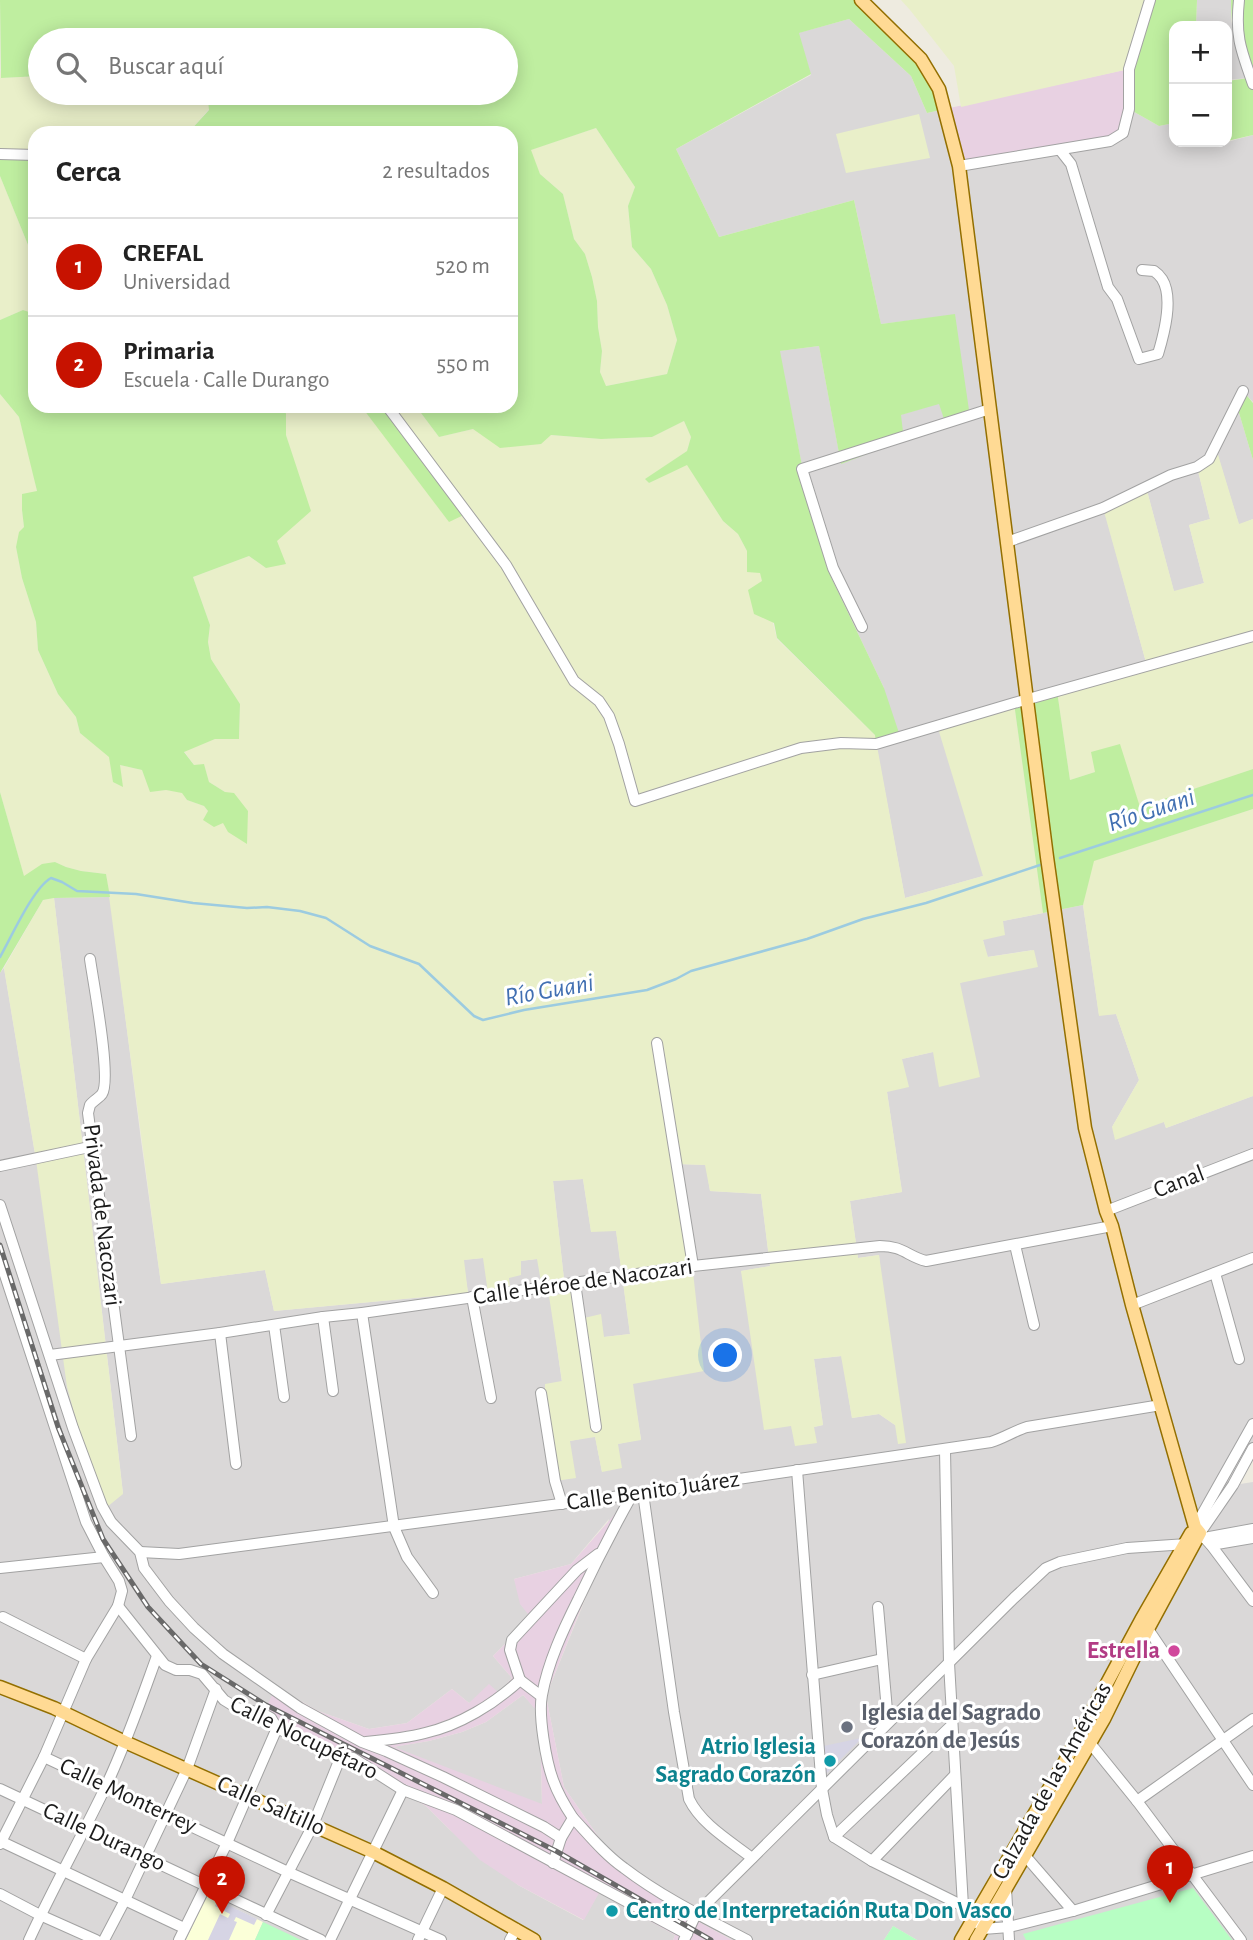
<!DOCTYPE html>
<html lang="es">
<head>
<meta charset="utf-8">
<style>
  :root { --surface:#fff; --page:#f6f6f6; --text:#222; --muted:#767676; --line:#e0e0e0; --accent:#c71200 }
  body { margin:0; font-family:"Alegreya Sans",sans-serif; background:var(--page); color:var(--text) }
  .controls { position:absolute; right:21px; top:21px; display:grid; overflow:hidden; border-radius:14px; box-shadow:0 4px 18px #0003 }
  .controls button { width:63px; height:63px; display:grid; place-items:center; padding:0; border:0; border-bottom:2px solid var(--line); background:var(--surface); color:var(--text); font:35px sans-serif }
  .you { position:absolute; left:726px; top:1356px; width:24px; height:24px; margin:-18px; border:5px solid #fff; border-radius:50%; background:#1a73e8; box-shadow:0 0 0 10px #1a73e833 }
  .badge { display:grid; place-items:center; width:46px; height:46px; border-radius:50%; background:var(--accent); color:#fff; font-size:23px; font-weight:700 }
  .pin { position:absolute; translate:-50% -58px; filter:drop-shadow(0 2px 4px #0008) }
  .pin::after { content:''; position:absolute; top:37px; width:24px; height:21px; background:inherit; clip-path:polygon(0 0,100% 0,50% 100%) }
  .list { margin:0; padding:0; list-style:none }
  h2 { display:flex; justify-content:space-between; align-items:center; height:91px; margin:0; padding:0 28px; font-size:30px }
  h2 small { font-size:23px; font-weight:400; color:var(--muted) }
  .list li { display:grid; grid-template-columns:46px 1fr auto; gap:21px; align-items:center; box-sizing:border-box; height:98px; padding:0 28px; border-top:2px solid var(--line) }
  .list b { display:block; font-size:26px; white-space:nowrap }
  .list p { margin:0; font-size:23px; white-space:nowrap; color:var(--muted) }
  .list em { font-size:23px; font-style:normal; color:var(--muted) }
  .icon { flex:none; width:38px; height:38px; fill:none; stroke:currentColor; stroke-width:2; stroke-linecap:round; stroke-linejoin:round }
  .map { position:relative; flex:none; width:1253px; height:1940px; overflow:hidden }
  .search { position:absolute; background:var(--surface); box-shadow:0 4px 18px #0003; left:28px; top:28px; width:490px; height:77px; display:flex; align-items:center; gap:18px; box-sizing:border-box; padding:0 24px; border-radius:38px; color:var(--muted); font-size:26px }
  .panel { position:absolute; background:var(--surface); box-shadow:0 4px 18px #0003; left:28px; top:126px; width:490px; height:287px; border-radius:21px }
  .map>svg:first-child { display:block }
  .residential { fill:#dad8d8 }
  .industrial { fill:#e8d1e2; fill-rule:evenodd }
  .education { fill:#fbffd8 }
  .farmland { fill:#e9efc9 }
  .grass { fill:#bfeea0; fill-rule:evenodd }
  .park { fill:#b7fec3 }
  .plaza { fill:#d6d4e4 }
  .lines { fill:none; stroke-linecap:round; stroke-linejoin:round }
  .stream { stroke:#9ccbe0; stroke-width:2.5 }
  .minor-casing { stroke:#a2a2a2; stroke-width:12 }
  .major-casing { stroke:#936f00; stroke-width:15 }
  .minor { stroke:#fff; stroke-width:10 }
  .major { stroke:#ffda94; stroke-width:12 }
  .rail-casing { stroke:#696969; stroke-width:5 }
  .rail { stroke:#fff; stroke-width:2.5; stroke-dasharray:8; stroke-linecap:butt }
  .hotel-dot { fill:#d1479c; stroke:#fff; stroke-width:2.5 }
  .worship-dot { fill:#6b7280; stroke:#fff; stroke-width:2.5 }
  .culture-dot { fill:#0f9aa8; stroke:#fff; stroke-width:2.5 }
  .labels { text-anchor:middle; dominant-baseline:central; stroke-width:6; stroke-linejoin:round; paint-order:stroke }
  .street-label { font-size:24px; fill:#1b1b1b; stroke:#fff }
  .hotel-label { font-size:24px; font-weight:bold; fill:#b23c85; stroke:#fff; text-anchor:end }
  .worship-label { font-size:24px; font-weight:bold; fill:#5b616d; stroke:#fff; text-anchor:start }
  .culture-label { font-size:24px; font-weight:bold; fill:#0d838f; stroke:#fff; text-anchor:end }
  .water-label { font-size:26px; font-style:italic; fill:#416fb2; stroke:#fff }
</style>
</head>
<body>
<div class="map">
<svg width="1253" height="1940" viewBox="0 0 1253 1940">
  <rect width="100%" height="100%" fill="#eeebe0"/>
  <!-- residential -->
  <g class="residential">
    <path d="M1197 0H1231V21L1249 78 1227 80V26H1196Z"/>
    <path d="M849 19 911 76 927 113 945 109H1129L1159 126 1174 123V142H1227L1253 135V402L1243 392 1237 406 1253 460V519L1239 525 1216 450 1197 467 1210 519 1189 525 1204 583 1174 592 1146 487 1104 509 1147 666 1014 703 983 876 905 898 876 744 884 688 831 577 804 476 779 351 819 346 841 463 900 415 939 403 955 315 881 324 854 200 719 237 676 149 811 75 798 33Z"/>
    <path d="M110 897 141 1140 161 1284 265 1270 274 1311 468 1293 463 1260 483 1258 509 1278 520 1261 537 1259 564 1279 553 1181 583 1179 591 1231 616 1230 630 1334 604 1337 583 1318 550 1296 570 1441 595 1436 602 1472 618 1444 641 1439 632 1384 677 1164 706 1165 710 1191 761 1194 770 1266 741 1271 792 1426 814 1427 823 1425 814 1359 842 1356 852 1418 879 1414 895 1425 879 1255 858 1258 850 1201 902 1192 887 1092 902 1059 933 1052 960 983 1033 950 987 957 983 940 1003 921 1083 905 1099 1015 1116 1014 1139 1080 1112 1127 1164 1122 1166 1128 1253 1096V1448L1234 1485 1253 1482V1940H917L893 1926 884 1940H732L688 1916 604 1845 564 1787 546 1696 595 1575 609 1519 571 1564 514 1579 531 1618 493 1656 512 1678 499 1693 469 1703 452 1689 407 1723 369 1729 318 1711 277 1687 265 1710 341 1752 391 1787 426 1806 450 1830 518 1885 583 1920 599 1892 675 1935 673 1940H0V973L4 968 36 1160 108 1506 123 1493 54 898Z"/>
    <path d="M523 1695 536 1709 541 1761 542 1805 392 1747 429 1741 462 1732 486 1722Z"/>
  </g>
  <!-- industrial -->
  <g class="industrial">
    <path d="M1129 69 1128 118 1110 141 959 166 945 109Z"/>
    <path d="M622 1506 546 1696 564 1787 604 1845 688 1916 732 1940H673L675 1935 599 1893 584 1920 518 1885 480 1860 426 1806 391 1787 341 1752 286 1728 265 1710 276 1687 318 1711 369 1729 407 1723 452 1689 469 1703 489 1684 499 1693 512 1678 493 1656 531 1618 520 1604 514 1579 571 1564ZM523 1695 536 1710 541 1761 542 1804 394 1747 429 1741 462 1732 486 1722Z"/>
  </g>
  <!-- education -->
  <path class="education" d="M207 1895 263 1922 255 1940H186Z"/>
  <!-- farmland -->
  <g class="farmland">
    <path d="M901 0H1150L1129 69 961 107 954 66 910 10Z"/>
    <path d="M0 70 1 78 40 76V93H207L209 109 188 133H35V155L0 154Z"/>
    <path d="M919 114 930 158 846 173 836 134Z"/>
    <path d="M596 128 635 187 628 206 632 247 651 269 667 305 677 340 667 374 605 386 600 372 602 351 598 327 597 301 592 277 585 254 574 239 563 194 540 174 530 150Z"/>
    <path d="M0 176 35 262V314L23 310 0 320Z"/>
    <path d="M0 394 19 417 31 462 37 492 22 510 24 527 16 547 22 578 36 622 38 650 58 694 76 717 80 733 120 765 142 770 150 791 166 790 182 792 187 800 204 806 208 811 204 821 223 823 247 822 248 811 225 792 209 782 204 765H194L184 751 215 739H239L240 704 211 659 208 642 210 625 193 577 249 556 266 568 277 541 293 458 286 435V414L284 406H361L376 424 393 406H401L421 413 439 437 473 429 601 439 652 437 684 421 691 437 687 451 646 479 649 483 687 464 723 521 738 534 747 551V572H760L777 639 875 735 905 898 983 876 937 725 1014 703 1043 913 1003 921 1005 935 983 940 988 957 1034 950 1038 967 960 983 980 1077 939 1087 933 1052 902 1059 909 1087 887 1092 902 1192 850 1201 858 1258 879 1255 906 1443 898 1444 895 1425 879 1414 852 1418 841 1356 814 1359 823 1425 814 1427 817 1443 795 1446 791 1426 764 1430 741 1271 770 1266 761 1194 710 1191 705 1165 677 1164 692 1263 704 1371 633 1384 641 1440 618 1444 622 1468 602 1472 595 1437 570 1441 576 1478 555 1481 541 1393 545 1391V1384L562 1381 549 1296 579 1291 584 1318 601 1314 604 1337 630 1334 616 1231 591 1232 583 1179 553 1181 564 1279 541 1282 537 1259 521 1261V1275L509 1278 510 1289 488 1293 483 1258 464 1260 468 1293 274 1311 265 1270 161 1284 106 874 81 871 66 867 55 862 24 877 0 792Z"/>
    <path d="M1216 448 1239 524 1253 519V769L1140 808 1095 772 1070 780 1057 691 1147 666 1103 508 1146 487 1174 591 1204 583 1189 525 1210 519 1197 467Z"/>
    <path d="M1253 809V1096L1166 1128 1164 1122 1115 1140 1112 1127 1139 1080 1116 1014 1099 1016 1083 905 1093 861Z"/>
    <path d="M54 898 123 1494 107 1507 79 1431 67 1387 36 1160 4 968 43 900Z"/>
  </g>
  <!-- grass -->
  <g class="grass">
    <path d="M0 0H861L921 59 945 109 927 113 911 76 849 19 799 33 811 74 676 149 719 237 854 200 881 324 955 314 970 417 945 422 939 404 901 415 904 440 841 464 819 346 780 351 804 476 831 577 884 688 900 736 876 744 875 735 777 638 774 623 754 614 748 590 762 581 760 573 747 572V551L738 534 723 521 687 465 649 483 645 479 687 451 691 437 684 421 652 437 601 439 551 435 541 444 500 448 473 429 439 437 421 413 401 406H511V133H188L209 110 207 93H506V40H40V76L1 78ZM596 128 635 187 628 206 632 247 651 269 667 305 677 340 667 374 606 386 600 372 602 351 598 327 597 301 592 277 585 254 574 239 563 194 540 174 531 150Z"/>
    <path d="M1150 0H1197L1196 26H1174V123L1159 126 1129 109V70Z"/>
    <path d="M1231 0H1253V135L1227 141V81L1249 78C1237 48 1231 32 1231 0Z"/>
    <path d="M0 154 35 155V262L0 176Z"/>
    <path d="M23 310 35 314V406H284L286 414V435L311 511 277 541 286 564 266 568 249 556 193 577 210 625 208 642 211 659 240 704 239 739H215L184 752 194 765 204 764 209 782 225 792 234 793 248 811 247 844 228 832 223 823 214 827 203 820 208 811 204 806 187 800 182 793 166 790 150 792 142 770 120 765 123 787 113 782 109 757 80 733 76 717 58 694 38 650 36 622 22 578 16 547 19 532 24 527 22 510V494L37 491 19 417 0 394V320Z"/>
    <path d="M1243 391 1253 403V460L1237 406Z"/>
    <path d="M361 406H393L470 512 449 522Z"/>
    <path d="M1057 691 1070 780 1095 772 1091 752 1120 744 1140 807 1253 769V809L1094 861 1083 905 1043 913 1014 703Z"/>
    <path d="M0 792 24 876 42 864 55 862 66 867 81 871 106 874 110 897 54 898 43 900 0 973Z"/>
  </g>
  <!-- park -->
  <g class="park">
    <path d="M1193 1888 1232 1940H1026L1023 1934Z"/>
    <path d="M263 1922 301 1940H255Z"/>
    <path d="M893 1926 917 1940H884Z"/>
  </g>
  <!-- plaza -->
  <g class="plaza">
    <path d="M861 1738 859 1741 824 1776 819 1747Z"/>
    <path d="M218 1900 257 1919 254 1925 236 1917 234 1921 237 1922 229 1940H208L220 1914 228 1918 230 1914 215 1906Z"/>
  </g>
  <g class="lines">
    <!-- stream -->
    <g class="stream">
      <path d="M1060 858 1253 795"/>
      <path d="M0 957C11 938 33 888 51 878L62 882 77 891 136 894 193 903 247 908 267 907 300 911 326 918 370 946 419 964 474 1016 483 1020 524 1010 647 990 676 979 691 971 807 939 863 919 926 903 1040 865"/>
    </g>
    <!-- minor casing -->
    <g class="minor-casing">
      <g id="minor">
        <path d="M1239 0C1235 37 1241 50 1253 84"/>
        <path d="M1060 150 1071 164 1108 287 1117 299 1139 359 1158 354C1164 334 1174 298 1162 279 1160 276 1157 273 1154 271L1142 270"/>
        <path d="M0 154 35 155"/>
        <path d="M959 166 1110 141 1123 133 1129 109V69L1150 0"/>
        <path d="M387 406 506 565 574 681 599 701 609 716 619 744 635 801 801 748 841 743 876 744 1014 703 1253 636"/>
        <path d="M1007 542 1103 508 1171 475 1197 467 1209 459 1243 391"/>
        <path d="M862 627 833 568 802 469 990 409"/>
        <path d="M90 959C93 981 112 1079 102 1094 99 1098 93 1101 90 1105L88 1113 131 1436"/>
        <path d="M657 1043 693 1266"/>
        <path d="M0 1166 94 1146"/>
        <path d="M0 1205 73 1428 102 1506 111 1522 140 1552 144 1568 169 1601 194 1628 223 1654 300 1708 362 1742 386 1751 443 1777 544 1827 561 1838"/>
        <path d="M1106 1211 1253 1154"/>
        <path d="M1015 1245 1034 1325"/>
        <path d="M0 1260 86 1522 104 1557 119 1581 122 1591 118 1606 86 1659 44 1757 0 1844"/>
        <path d="M1215 1273 1239 1359"/>
        <path d="M575 1283 596 1427"/>
        <path d="M472 1297 491 1398"/>
        <path d="M1132 1305 1253 1258"/>
        <path d="M362 1313 394 1527 407 1557 433 1593"/>
        <path d="M323 1317 333 1391"/>
        <path d="M274 1325 284 1397"/>
        <path d="M220 1333 236 1464"/>
        <path d="M50 1355 220 1333 323 1317 362 1313 693 1266 880 1246C903 1246 907 1256 926 1261L1112 1226"/>
        <path d="M541 1393 555 1481 562 1504"/>
        <path d="M1253 1448 1233 1485 1200 1533 1211 1545 1253 1601"/>
        <path d="M945 1450 949 1663 963 1906"/>
        <path d="M797 1470 822 1789 827 1815 834 1837 872 1861 963 1906 983 1929 1009 1927 1073 1911 1253 1856"/>
        <path d="M643 1493 674 1712 689 1799C701 1824 730 1841 752 1858"/>
        <path d="M1195 1527 1253 1424"/>
        <path d="M1204 1538 1253 1529"/>
        <path d="M1211 1545 1253 1538"/>
        <path d="M140 1552 179 1554 643 1493 991 1442C1004 1438 1014 1431 1027 1427L1161 1405"/>
        <path d="M0 1568 104 1557"/>
        <path d="M118 1606 165 1665 176 1670H190L202 1674 224 1700 237 1708 262 1713 271 1718 277 1728 315 1747 341 1756 353 1758 403 1790 456 1810 687 1934"/>
        <path d="M878 1607 888 1722"/>
        <path d="M3 1617 86 1659"/>
        <path d="M1146 1626 1253 1785"/>
        <path d="M812 1675 882 1659"/>
        <path d="M520 1680 510 1650 512 1640 577 1570 598 1554"/>
        <path d="M520 1680 541 1696"/>
        <path d="M366 1742C386 1740 406 1738 425 1733 460 1725 494 1704 520 1680"/>
        <path d="M1090 1743 1137 1801 1241 1940"/>
        <path d="M44 1757 288 1872 441 1940"/>
        <path d="M0 1789 321 1940"/>
        <path d="M1137 1801 1253 1719"/>
        <path d="M573 1818C589 1835 604 1854 624 1868 662 1897 705 1918 747 1940"/>
        <path d="M834 1837 952 1725"/>
        <path d="M0 1841 184 1928"/>
        <path d="M1021 1851 1073 1911"/>
        <path d="M872 1861 955 1775"/>
        <path d="M553 1863 561 1838 573 1818C565 1806 558 1794 553 1780 546 1761 538 1715 542 1695 548 1662 563 1630 578 1600 595 1564 613 1529 632 1495"/>
        <path d="M1006 1888 1009 1940"/>
        <path d="M0 1894 40 1915 96 1940"/>
        <path d="M266 1915 313 1825 341 1756"/>
        <path d="M29 1940C53 1888 81 1838 106 1786 126 1744 141 1700 157 1656"/>
        <path d="M104 1940 125 1900 187 1769 216 1689"/>
        <path d="M179 1940 227 1843 277 1728"/>
        <path d="M330 1940 403 1790"/>
        <path d="M418 1940 443 1888"/>
        <path d="M510 1940 516 1929"/>
        <path d="M684 1940 696 1914 1014 1598 1046 1568 1060 1562 1127 1548 1187 1544"/>
      </g>
    </g>
    <!-- major casing -->
    <g class="major-casing">
      <g id="major">
        <path d="M861 0 921 59 939 89 959 166 1047 857 1085 1128 1106 1211 1112 1226 1132 1305 1195 1527 1200 1533 1148 1629 1104 1719 976 1940"/>
        <path d="M0 1687 54 1708 125 1742 373 1852 443 1888 534 1940"/>
        <path d="M961 1940 1064 1763 1141 1620 1191 1533"/>
      </g>
    </g>
    <!-- minor -->
    <use href="#minor" class="minor"/>
    <!-- major -->
    <use href="#major" class="major"/>
    <!-- rail casing -->
    <g class="rail-casing">
      <path id="rail" d="M0 1245 58 1427 103 1539 148 1607 201 1664 266 1705 556 1851 711 1940"/>
    </g>
    <!-- rail -->
    <use href="#rail" class="rail"/>
  </g>
  <!-- markers -->
  <circle class="hotel-dot" cx="1174" cy="1651" r="7"/>
  <circle class="worship-dot" cx="847" cy="1727" r="7"/>
  <g class="culture-dot">
    <circle cx="830" cy="1761" r="7"/>
    <circle cx="612" cy="1911" r="7"/>
  </g>
  <g class="labels">
    <!-- street labels -->
    <g class="street-label">
      <text transform="translate(1179 1182) rotate(-21)">Canal</text>
      <text transform="translate(102 1215) rotate(83)">Privada de Nacozari</text>
      <text transform="translate(583 1282) rotate(-8)">Calle Héroe de Nacozari</text>
      <text transform="translate(653 1491) rotate(-8)">Calle Benito Juárez</text>
      <text transform="translate(304 1738) rotate(26)">Calle Nocupétaro</text>
      <text transform="translate(1052 1781) rotate(-61)">Calzada de las Américas</text>
      <text transform="translate(128 1796) rotate(25)">Calle Monterrey</text>
      <text transform="translate(271 1806) rotate(24)">Calle Saltillo</text>
      <text transform="translate(104 1837) rotate(25)">Calle Durango</text>
    </g>
    <!-- hotel labels -->
    <g class="hotel-label">
      <text x="1160" y="1651">Estrella</text>
    </g>
    <!-- worship labels -->
    <g class="worship-label">
      <text x="861" y="1713">Iglesia del Sagrado<tspan x="861" dy="28">Corazón de Jesús</tspan></text>
    </g>
    <!-- culture labels -->
    <g class="culture-label">
      <text x="816" y="1747">Atrio Iglesia<tspan x="816" dy="28">Sagrado Corazón</tspan></text>
      <text x="626" y="1911" text-anchor="start">Centro de Interpretación Ruta Don Vasco</text>
    </g>
    <!-- water labels -->
    <g class="water-label">
      <text transform="translate(1151 810) rotate(-18)">Río Guani</text>
      <text transform="translate(549 990) rotate(-10)">Río Guani</text>
    </g>
  </g>
</svg>
<div class="controls">
<button>+</button>
<button>−</button>
</div>
<div class="you"></div>
<div class="pin badge" style="left:1170px;top:1903px">1</div>
<div class="pin badge" style="left:222px;top:1914px">2</div>
<div class="search"><svg class="icon" aria-label="search" viewBox="0 0 24 24"><circle cx="10" cy="10" r="6"/><path d="M15 15l6 6"/></svg>Buscar aquí</div>
<section class="panel">
<h2>Cerca<small>2 resultados</small></h2>
<ul class="list">
<li><span class="badge">1</span><div><b>CREFAL</b><p>Universidad</p></div><em>520 m</em></li>
<li><span class="badge">2</span><div><b>Primaria</b><p>Escuela · Calle Durango</p></div><em>550 m</em></li>
</ul>
</section>
</div>
</body>
</html>
